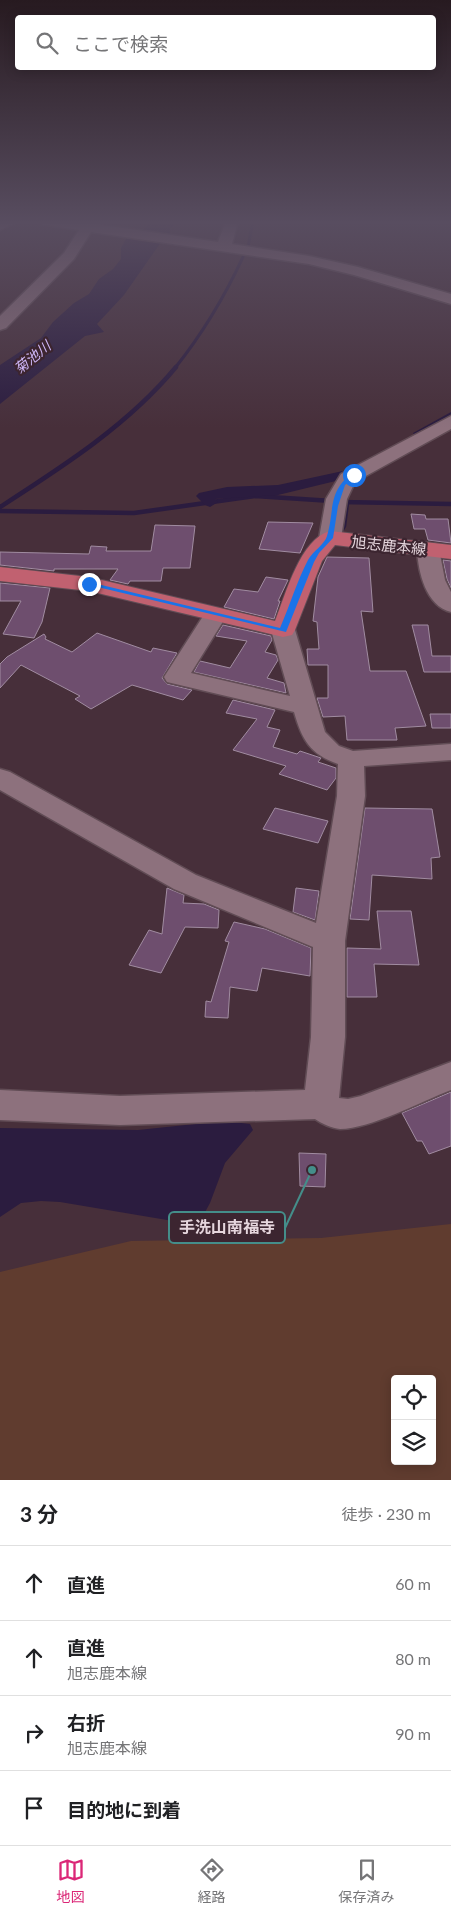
<!DOCTYPE html>
<html lang="ja">
<head>
<meta charset="utf-8">
<style>
  :root { --surface:#fff; --page:#f6f6f6; --text:#202124; --muted:#757577; --line:#e0e0e0; --accent:#db2777 }
  body { margin:0; font-family:Lato,"Noto Sans JP",sans-serif; background:var(--page); color:var(--text) }
  .controls { position:absolute; right:15px; bottom:15px; display:grid; overflow:hidden; border-radius:5px; box-shadow:0 2px 12px #0003 }
  .controls button { width:45px; height:45px; display:grid; place-items:center; padding:0; border:0; border-bottom:1px solid var(--line); background:var(--surface); color:var(--text); font:25px sans-serif }
  .stop { position:absolute; width:15px; height:15px; margin:-11px; border:4px solid #1a73e8; border-radius:50%; background:#fff }
  .stop.end { background:#1a73e8; border-color:#fff; box-shadow:0 1px 5px #0008 }
  .list { margin:0; padding:0; list-style:none }
  h2 { display:flex; justify-content:space-between; align-items:center; height:65px; margin:0; padding:0 20px; font-size:21px }
  h2 small { font-size:16px; font-weight:400; color:var(--muted) }
  .list li { display:grid; grid-template-columns:32px 1fr auto; gap:15px; align-items:center; box-sizing:border-box; height:75px; padding:0 20px; border-top:1px solid var(--line) }
  .list b { display:block; font-size:19px; white-space:nowrap }
  .list p { margin:0; font-size:16px; white-space:nowrap; color:var(--muted) }
  .list em { font-size:16px; font-style:normal; color:var(--muted) }
  .icon { flex:none; width:28px; height:28px; fill:none; stroke:currentColor; stroke-width:2; stroke-linecap:round; stroke-linejoin:round }
  .map { position:relative; flex:none; width:451px; height:1480px; overflow:hidden }
  .search { position:absolute; background:var(--surface); box-shadow:0 2px 12px #0003; left:15px; right:15px; top:15px; height:55px; display:flex; align-items:center; gap:12px; box-sizing:border-box; padding:0 18px; border-radius:5px; color:var(--muted); font-size:19px }
  .sheet { height:365px; background:var(--surface) }
  nav { display:flex; justify-content:space-around; align-items:center; box-sizing:border-box; height:70px; border-top:1px solid var(--line); background:var(--surface); font-size:14px; color:var(--muted) }
  nav a { display:grid; justify-items:center; gap:2px }
  nav .on { color:var(--accent) }
  .map>svg:first-child { display:block }
  .green { fill:#603c2f; fill-rule:evenodd }
  .water { fill:#2b1c3f }
  .lines { fill:none; stroke-linecap:round; stroke-linejoin:round }
  .stream-far1 { stroke:#2b1c3f; stroke-width:3 }
  .stream { stroke:#2b1c3f; stroke-width:4.5 }
  .canal { fill:#2b1c3f; fill-rule:evenodd }
  .building { fill:#6e4e6e; stroke:#a18ca1 }
  .minor-casing { stroke:#614c55; stroke-width:3 }
  .major-casing { stroke:#614c55; stroke-width:2 }
  .minor { fill:#8d717d; fill-rule:evenodd }
  .major { fill:#c16170; fill-rule:evenodd }
  .route { fill:#1a73e8 }
  .labels { text-anchor:middle; dominant-baseline:central; stroke-width:4.5; stroke-linejoin:round; paint-order:stroke }
  .far-water-label { font-size:14px; font-style:italic; fill:#cfb7f8; stroke:#3c2530 }
  .street-label { font-size:15px; fill:#e5d5dc; stroke:#3c2530 }
  .leader { fill:none; stroke:#448e8a; stroke-width:2 }
  .callout-dot { fill:#448e8a; stroke:#3c2530; stroke-width:2 }
  .callout { fill:#3c2530; stroke:#448e8a; stroke-width:2 }
  .callout-label { font-size:16px; text-anchor:middle; font-weight:bold; fill:#e5d5dc }
</style>
</head>
<body>
<div class="map">
<svg width="451" height="1480" viewBox="0 0 451 1480">
  <rect width="100%" height="100%" fill="#472f3a"/>
  <!-- green -->
  <path class="green" d="M451 1224V1480H0V1272L131 1241 321 1238ZM395 1379H432V1461H395Z"/>
  <!-- water -->
  <g class="water">
    <path d="M153 221H177L170 229V235L159 245 124 295 97 324 104 332 85 336 0 404V365L41 338 53 322 74 303 89 294 99 279 113 269 121 259V248L126 239 122 236 144 229Z"/>
    <path d="M224 1121 250 1124 253 1130 225 1163 210 1203 204 1214 196 1219 173 1221 60 1202 41 1201 21 1203 0 1217V1128L138 1130Z"/>
  </g>
  <g class="lines">
    <!-- stream-far1 -->
    <g class="stream-far1">
      <path d="M248 247 253 221"/>
      <path d="M175 368C203 333 224 298 243 257"/>
    </g>
    <!-- stream -->
    <g class="stream">
      <path d="M341 502 451 504"/>
      <path d="M0 507C62 467 128 425 176 367"/>
      <path d="M0 511 134 513 255 496 332 501"/>
      <path d="M340 533 344 526 347 503"/>
    </g>
    <!-- canal -->
    <g class="canal">
      <path d="M451 412V422L425 436H415L413 433Z"/>
      <path d="M343 471 350 475 348 478 278 495 215 499 218 502 210 507 205 505 196 496 199 493 227 487 278 485Z"/>
    </g>
  </g>
  <!-- building -->
  <g class="building">
    <path d="M411 514 425 515 426 519H448L451 543 428 540 425 529H414Z"/>
    <path d="M268 522 313 523 300 553 259 549Z"/>
    <path d="M155 525 195 526 190 568H163L161 581H130L128 584 110 580 118 569H54V571L0 565V552L89 554 91 546 107 547 106 551H151Z"/>
    <path d="M327 557 369 558 373 612 361 611 370 671H406L426 726 395 728 397 740H347L345 716 323 717 317 698H328V665H308L307 649H319L317 622 313 621 318 577Z"/>
    <path d="M443 560 451 561V588L447 579Z"/>
    <path d="M266 577 288 580 278 601H280L274 619 224 607 234 589 258 592Z"/>
    <path d="M0 583 50 588 42 622 34 638 3 634 21 601H0Z"/>
    <path d="M223 625 271 636 272 640 265 652 276 655 278 660 267 678 284 683 286 693 194 672 200 661 230 668 247 641 216 636Z"/>
    <path d="M412 625H428L432 656H451V672H424Z"/>
    <path d="M97 633 151 652 153 648 177 653 162 678 167 684 192 690 183 700 132 685 91 709 75 699 80 696 21 665 0 688V664L7 657 44 634 46 637 45 639 72 652Z"/>
    <path d="M233 700 275 710 267 727 280 730 273 747 297 754 300 751 321 758 318 762 336 768V778L327 790 279 774 286 766 233 750 257 719 226 713Z"/>
    <path d="M430 714H451V728H432Z"/>
    <path d="M275 808 328 821 318 843 263 829Z"/>
    <path d="M365 808 432 809 440 857 431 858 432 879 372 875 369 920 350 919Z"/>
    <path d="M167 888 184 895 183 903 204 904 219 910 218 928 185 927 161 973 129 965 149 930 162 934Z"/>
    <path d="M296 888 319 891 315 920 293 912Z"/>
    <path d="M377 911H411L419 965 374 964 377 997H347V948L381 949Z"/>
    <path d="M234 922 265 929 311 948 310 976 262 968 257 991 230 987 228 1018 205 1017 206 1001 211 1002 229 942 225 941Z"/>
    <path d="M451 1092V1146L429 1154 422 1141H417L402 1113Z"/>
    <path d="M299 1153 326 1154 325 1187 300 1186Z"/>
  </g>
  <g class="lines">
    <!-- minor casing -->
    <g class="minor-casing">
      <g id="minor">
        <path d="M0 221H19L0 230Z"/>
        <path d="M40 221 83 222 85 221H97L96 224 218 242 226 221H238L232 244 309 256 358 267 451 294V304L354 275 309 264 91 232 74 259 6 328 0 330V316L64 253 79 230 46 225 41 224Z"/>
        <path d="M451 416V429L355 482 347 499 341 538 338 543 330 544 322 543 319 538 326 499 341 474Z"/>
        <path d="M428 543 436 544 439 549 445 580 451 592V612C426 606 418 572 417 549L420 544Z"/>
        <path d="M215 608 223 610 227 615 191 673 290 696 271 630 275 625 283 623 291 625 295 630 325 732 339 746 353 751 451 744V760L364 766 365 796 345 941V1037L339 1098 348 1099 361 1096 451 1062V1090C422 1101 370 1129 340 1129 332 1128 322 1124 315 1119L120 1125 0 1120V1090L120 1096 305 1090 311 1037 313 947 174 889 0 790V769L10 772 196 875 316 923 337 796 338 764C310 754 302 740 294 712L167 682 164 677 207 610Z"/>
      </g>
    </g>
    <!-- major casing -->
    <g class="major-casing">
      <path id="major" d="M330 531 451 545V559L335 545 322 561 295 630 292 635 283 637 89 591 0 581V567L89 577 275 621C286 594 300 539 330 531Z"/>
    </g>
    <!-- minor -->
    <use href="#minor" class="minor"/>
    <!-- major -->
    <use href="#major" class="major"/>
  </g>
  <!-- sky -->
  <linearGradient id="sky" x2="0" y2="1"><stop stop-color="#271a20"/><stop offset="0.52" stop-color="#584d60"/><stop offset="1" stop-color="#584d60" stop-opacity="0"/></linearGradient>
  <rect width="451" height="428" fill="url(#sky)"/>
  <!-- route -->
  <path class="route" d="M352 473 357 475 345 485 338 506 333 538 319 553 314 562 286 632 85 584 89 582 280 628C290 605 297 581 308 560 313 551 325 544 327 536 335 510 327 493 352 473Z"/>
  <g class="labels">
    <!-- far-water labels -->
    <g class="far-water-label">
      <text transform="translate(32 357) rotate(-39)">菊池川</text>
    </g>
    <!-- street labels -->
    <g class="street-label">
      <text transform="translate(389 545) rotate(6)">旭志鹿本線</text>
    </g>
  </g>
  <!-- callouts -->
  <path class="leader" d="M312 1170L285 1228"/>
  <circle class="callout-dot" cx="312" cy="1170" r="5"/>
  <rect class="callout" x="169" y="1212" width="116" height="31" rx="5"/>
  <g class="callout-label">
    <text x="227" y="1233">手洗山南福寺</text>
  </g>
</svg>
<div class="controls">
<button><svg class="icon" aria-label="locate" viewBox="0 0 24 24"><circle cx="12" cy="12" r="6"/><path d="M12 2v4M12 18v4M2 12h4M18 12h4"/></svg></button>
<button><svg class="icon" aria-label="layers" viewBox="0 0 24 24"><path d="M12 4l9 5-9 5-9-5zM3 14l9 5 9-5"/></svg></button>
</div>
<div class="stop" style="left:354px;top:475px"></div>
<div class="stop end" style="left:89px;top:584px"></div>
<div class="search"><svg class="icon" aria-label="search" viewBox="0 0 24 24"><circle cx="10" cy="10" r="6"/><path d="M15 15l6 6"/></svg>ここで検索</div>
</div>
<section class="sheet">
<h2>3 分<small>徒歩 · 230 m</small></h2>
<ul class="list">
<li><svg class="icon" aria-label="ahead" viewBox="0 0 24 24"><path d="M12 20V5M6 11l6-6 6 6"/></svg><div><b>直進</b></div><em>60 m</em></li>
<li><svg class="icon" aria-label="ahead" viewBox="0 0 24 24"><path d="M12 20V5M6 11l6-6 6 6"/></svg><div><b>直進</b><p>旭志鹿本線</p></div><em>80 m</em></li>
<li><svg class="icon" aria-label="right" viewBox="0 0 24 24"><path d="M7 20v-9h11M14 6l5 5-5 5"/></svg><div><b>右折</b><p>旭志鹿本線</p></div><em>90 m</em></li>
<li><svg class="icon" aria-label="arrive" viewBox="0 0 24 24"><path d="M6 21V4h12l-3 4 3 4H6"/></svg><div><b>目的地に到着</b></div></li>
</ul>
</section>
<nav>
<a class="on"><svg class="icon" aria-label="map" viewBox="0 0 24 24"><path d="M3 6l6-2 6 2 6-2v14l-6 2-6-2-6 2zM9 4v14M15 6v14"/></svg>地図</a>
<a><svg class="icon" aria-label="directions" viewBox="0 0 24 24"><path d="M12 3l9 9-9 9-9-9zM9 14v-3h6M13 9l2 2-2 2"/></svg>経路</a>
<a><svg class="icon" aria-label="saved" viewBox="0 0 24 24"><path d="M7 4h10v16l-5-4-5 4z"/></svg>保存済み</a>
</nav>
</body>
</html>
